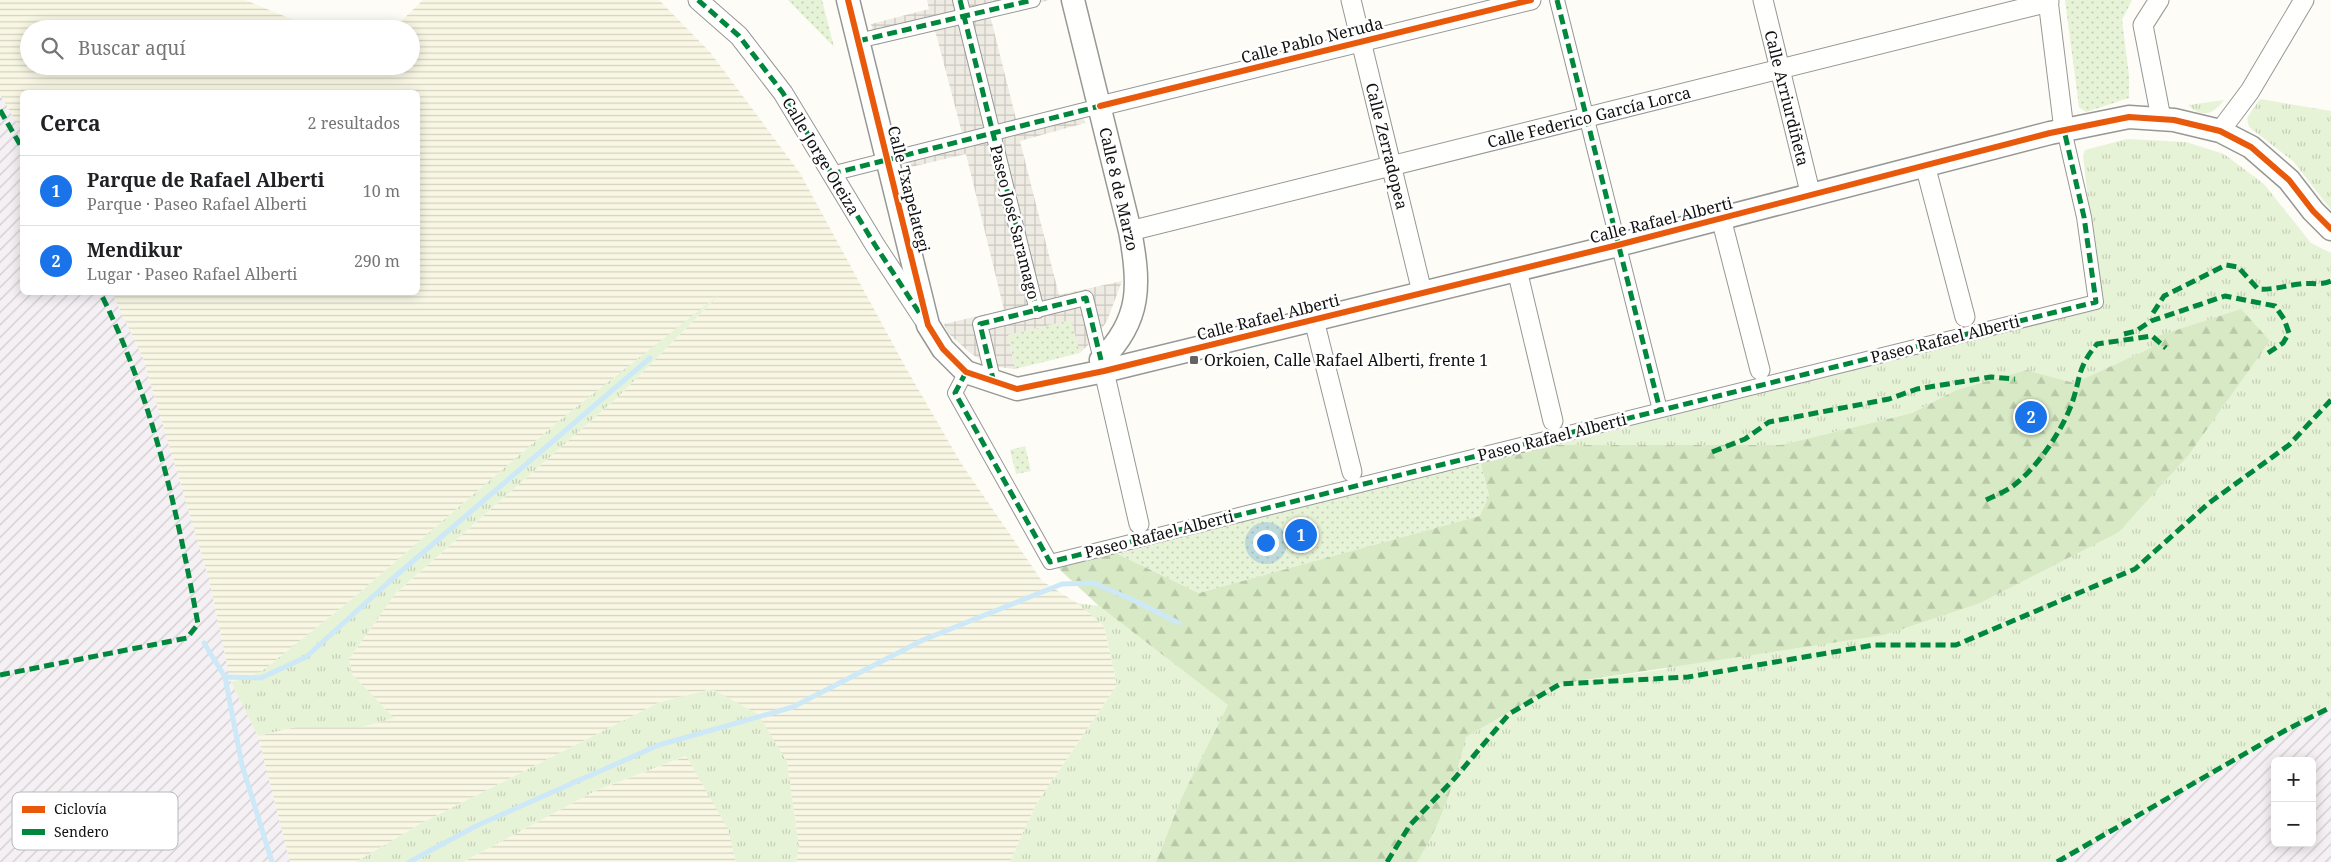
<!DOCTYPE html>
<html lang="es">
<head>
<meta charset="utf-8">
<style>
  :root { --surface:#fff; --page:#f6f6f6; --text:#202124; --muted:#757577; --line:#e0e0e0; --accent:#1a73e8 }
  body { margin:0; font-family:"Noto Serif",serif; background:var(--page); color:var(--text) }
  .controls { position:absolute; right:15px; bottom:15px; display:grid; overflow:hidden; border-radius:8px; box-shadow:0 2px 12px #0003 }
  .controls button { width:45px; height:45px; display:grid; place-items:center; padding:0; border:0; border-bottom:1px solid var(--line); background:var(--surface); color:var(--text); font:25px sans-serif }
  .you { position:absolute; left:1265px; top:542px; width:18px; height:18px; margin:-12px; border:4px solid #fff; border-radius:50%; background:#1a73e8; box-shadow:0 0 0 8px #1a73e833 }
  .badge { display:grid; place-items:center; width:32px; height:32px; border-radius:50%; background:var(--accent); color:#fff; font-size:16px; font-weight:700 }
  .pin { position:absolute; translate:-50% -50%; border:2px solid #fff; box-shadow:0 1px 5px #0006 }
  .list { margin:0; padding:0; list-style:none }
  h2 { display:flex; justify-content:space-between; align-items:center; height:65px; margin:0; padding:0 20px; font-size:21px }
  h2 small { font-size:16px; font-weight:400; color:var(--muted) }
  .list li { display:grid; grid-template-columns:32px 1fr auto; gap:15px; align-items:center; box-sizing:border-box; height:70px; padding:0 20px; border-top:1px solid var(--line) }
  .list b { display:block; font-size:19px; white-space:nowrap }
  .list p { margin:0; font-size:16px; white-space:nowrap; color:var(--muted) }
  .list em { font-size:16px; font-style:normal; color:var(--muted) }
  .icon { flex:none; width:28px; height:28px; fill:none; stroke:currentColor; stroke-width:2; stroke-linecap:round; stroke-linejoin:round }
  .map { position:relative; flex:none; width:2331px; height:862px; overflow:hidden }
  .search { position:absolute; background:var(--surface); box-shadow:0 2px 12px #0003; left:20px; top:20px; width:400px; height:55px; display:flex; align-items:center; gap:12px; box-sizing:border-box; padding:0 18px; border-radius:28px; color:var(--muted); font-size:19px }
  .panel { position:absolute; background:var(--surface); box-shadow:0 2px 12px #0003; left:20px; top:90px; width:400px; height:205px; border-radius:8px }
  .map>svg:first-child { display:block }
  .industrial { fill:url(#industrial-furrows); fill-rule:evenodd }
  .farmland { fill:url(#farmland-rules) }
  .grass { fill:url(#grass-tufts) }
  .forest { fill:url(#forest-firs) }
  .park { fill:url(#park-dots) }
  .plaza { fill:url(#plaza-grid) }
  .lines { fill:none; stroke-linecap:round; stroke-linejoin:round }
  .stream { stroke:#cde8f7; stroke-width:5 }
  .pedestrian-casing { stroke:#979795; stroke-width:16 }
  .minor-casing { stroke:#979795; stroke-width:21 }
  .tertiary-casing { stroke:#979795; stroke-width:25 }
  .pedestrian { stroke:#fffffe; stroke-width:14 }
  .minor { stroke:#fffffe; stroke-width:19 }
  .tertiary { stroke:#fffffe; stroke-width:22 }
  .quiet { stroke:#00873e; stroke-width:5; stroke-dasharray:10 5; stroke-linecap:butt }
  .cycleway-casing { stroke:#fff; stroke-width:9 }
  .cycleway { stroke:#e8590c; stroke-width:6 }
  .poi-dot { fill:#646362; stroke:#fff; stroke-width:2 }
  .labels { text-anchor:middle; dominant-baseline:central; stroke-width:5; stroke-linejoin:round; paint-order:stroke }
  .street-label { font-size:16px; fill:#111; stroke:#fff }
  .poi-label { font-size:16px; fill:#111; stroke:#fff; text-anchor:start }
  .key { fill:#fff; stroke:#b8b8b8; stroke-width:1 }
  .key-label { font-size:14px; fill:#111 }
</style>
</head>
<body>
<div class="map">
<svg width="2331" height="862" viewBox="0 0 2331 862">
  <defs>
    <pattern id="industrial-furrows" width="10" height="10" patternUnits="userSpaceOnUse" patternTransform="scale(1.25)"><rect width="10" height="10" fill="#f5f0f3"/><path d="M-1 1l2-2M0 10L10 0M9 11l2-2" fill="none" stroke="#d1cdcf"/></pattern>
    <pattern id="farmland-rules" width="6" height="5" patternUnits="userSpaceOnUse" patternTransform="scale(1.25)"><rect width="6" height="5" fill="#f9f7e4"/><path d="M0 2.5h6" fill="none" stroke="#d4d3c3"/></pattern>
    <pattern id="grass-tufts" width="24" height="20" patternUnits="userSpaceOnUse" patternTransform="scale(1.25)"><rect width="24" height="20" fill="#e7f3d7"/><path d="M3 7l-1-3M5 7V3M7 7l1-3M15 17l-1-3M17 17v-4M19 17l1-3" fill="none" stroke="#c5cfb8"/></pattern>
    <pattern id="forest-firs" width="22" height="20" patternUnits="userSpaceOnUse" patternTransform="scale(1.25)"><rect width="22" height="20" fill="#d8eac5"/><path d="M5 1l3.5 6h-7zM16 11l3.5 6h-7z" fill="#b8c8a8"/></pattern>
    <pattern id="park-dots" width="8" height="8" patternUnits="userSpaceOnUse" patternTransform="scale(1.25)"><rect width="8" height="8" fill="#e7f3d7"/><path d="M2 2h.1M6 6h.1" fill="none" stroke="#c5cfb8" stroke-width="1.8" stroke-linecap="round"/></pattern>
    <pattern id="plaza-grid" width="8" height="8" patternUnits="userSpaceOnUse" patternTransform="scale(1.25)"><rect width="8" height="8" fill="#edebe2"/><path d="M0 4h8M4 0v8" fill="none" stroke="#cac8c1"/></pattern>
  </defs>
  <rect width="100%" height="100%" fill="#fdfcf7"/>
  <!-- industrial -->
  <g class="industrial">
    <path d="M0 94 22 132V292L112 293 143 358 209 579 231 682 258 736 290 862H0Z"/>
    <path d="M2331 708V862H2058ZM2275 761H2312V843H2275Z"/>
  </g>
  <!-- farmland -->
  <g class="farmland">
    <path d="M0 0H245L316 29H29V66H411V29H393L423 0H659L710 52 800 173 906 368 961 463 1042 581 1077 603 1104 626 1117 685 1035 806 1010 862H796L799 847 787 762 712 689 660 702 418 825 356 862H290L258 736 295 727H362L393 718 352 674 349 659 395 594 619 396 716 298 560 420 352 599 261 672 231 682 209 579 143 358 112 293 418 292V92H22V132L0 94Z"/>
    <path d="M687 756 729 829 736 862H463L595 791Z"/>
  </g>
  <!-- grass -->
  <g class="grass">
    <path d="M2260 99 2331 111V210L2293 161 2249 127 2247 118Z"/>
    <path d="M2224 100C2214 114 2202 119 2188 105Z"/>
    <path d="M2127 139 2186 142 2224 154 2264 184 2311 243 2331 253V708L2058 862H1417L1424 850 1466 737 1560 684 1666 669 2119 532 2188 456 2270 341 2152 348 2074 383 2027 370 1956 390 1912 413 1781 445H1547L2101 309 2083 156 2085 150Z"/>
    <path d="M720 294 619 396 396 593 349 659 352 674 394 718 362 727H295L258 736 231 682 261 672 352 599 560 420Z"/>
    <path d="M1077 603 1099 606 1229 705 1181 799 1156 862H1010L1035 806 1117 685 1104 626Z"/>
    <path d="M712 689 758 714 787 762 799 847 796 862H736L728 829 686 756 595 791 463 862H356L418 825 660 702Z"/>
  </g>
  <!-- forest -->
  <path class="forest" d="M2241 309 2270 341 2188 456 2119 532 1980 603 1884 635 1559 684 1466 737C1455 780 1441 825 1417 862H1156L1181 799 1228 705 1099 606 1058 568 1116 553 1199 593 1262 575 1489 496 1480 461 1547 445H1781L1912 413 1956 390 2027 370 2074 383 2151 348 2155 337Z"/>
  <!-- park -->
  <g class="park">
    <path d="M788 0H822L834 47Z"/>
    <path d="M2065 0H2132L2122 20 2129 75V98L2086 112 2079 107Z"/>
    <path d="M1071 320 1080 353 1015 369 1008 335Z"/>
    <path d="M1025 446 1031 471 1016 474 1010 450Z"/>
    <path d="M1480 461 1489 496 1480 516 1199 593 1118 554Z"/>
  </g>
  <!-- plaza -->
  <path class="plaza" d="M927 0H1050L990 15 1016 119 1079 105 1085 123 1020 141 1059 295 1122 281 1107 321 1096 337 1080 353 1071 320 1008 335 1015 369 990 366 969 352 948 333 944 324 1004 310 966 154 907 168 902 148 962 133 935 30 877 45 871 24 929 9Z"/>
  <g class="lines">
    <!-- stream -->
    <g class="stream">
      <path d="M204 643 225 677 242 765 272 862"/>
      <path d="M225 677 261 678 306 657 391 580 650 358"/>
      <path d="M409 862 476 826 659 745 793 707 923 640 1062 584 1093 583 1131 599 1179 623"/>
    </g>
    <!-- pedestrian casing -->
    <g class="pedestrian-casing">
      <g id="pedestrian">
        <path d="M960 0 1037 311"/>
        <path d="M1557 0 1660 410"/>
        <path d="M858 41 1033 0"/>
        <path d="M831 174 1100 106"/>
        <path d="M966 372 955 393 1050 562 2096 302 2084 217 2064 130"/>
        <path d="M994 383 980 324 1086 298 1101 360"/>
      </g>
    </g>
    <!-- minor casing -->
    <g class="minor-casing">
      <g id="minor">
        <path d="M698 0 739 36 783 93 875 245 923 318"/>
        <path d="M1351 0 1422 292"/>
        <path d="M1763 0 1811 196"/>
        <path d="M2048 0 2064 130"/>
        <path d="M2159 0 2143 25 2161 118"/>
        <path d="M1100 106 1531 0"/>
        <path d="M2220 131 2250 91 2304 0"/>
        <path d="M1925 165 1965 317"/>
        <path d="M1721 218 1760 370"/>
        <path d="M1130 231 2049 2"/>
        <path d="M1517 270 1553 421"/>
        <path d="M1314 320 1352 472"/>
        <path d="M1104 371 1139 524"/>
      </g>
    </g>
    <!-- tertiary casing -->
    <g class="tertiary-casing">
      <g id="tertiary">
        <path d="M848 0 928 325 943 349 966 372 1017 389 1104 371 1618 245 2050 133 2129 117 2174 120 2220 131 2251 147 2289 180 2313 211 2331 229"/>
        <path d="M1073 0 1130 231C1140 283 1142 320 1101 360L1104 371"/>
      </g>
    </g>
    <!-- pedestrian -->
    <use href="#pedestrian" class="pedestrian"/>
    <!-- minor -->
    <use href="#minor" class="minor"/>
    <!-- tertiary -->
    <use href="#tertiary" class="tertiary"/>
    <!-- quiet -->
    <g class="quiet">
      <path d="M698 0 739 36 783 93 875 245 922 317"/>
      <path d="M960 0 1037 311"/>
      <path d="M1557 0 1660 410"/>
      <path d="M858 41 1033 0"/>
      <path d="M0 110 22 148"/>
      <path d="M831 174 1100 106"/>
      <path d="M2153 313 2164 296 2226 265 2238 267 2258 289C2273 290 2284 286 2299 284 2311 282 2318 286 2331 281"/>
      <path d="M2124 334 2136 331 2151 321 2225 296 2275 306 2284 319 2289 333 2283 343 2268 353"/>
      <path d="M966 372 955 393 1050 562 2096 302 2084 217 2064 130"/>
      <path d="M994 383 980 324 1086 298 1101 360"/>
      <path d="M1712 452 1745 439 1769 422 1889 399 1917 389 1991 377 2015 379"/>
      <path d="M1986 500C1994 496 2005 492 2013 486 2037 468 2062 431 2072 403 2081 377 2077 368 2097 344L2152 336 2166 348"/>
      <path d="M0 675 187 638 198 624C177 510 152 396 100 292"/>
      <path d="M1387 862 1410 825 1455 778 1509 714 1560 684 1688 677 1874 645H1956L2135 569 2209 503 2289 445 2331 400"/>
      <path d="M2057 862 2286 730 2331 707"/>
    </g>
    <!-- cycleway casing -->
    <g class="cycleway-casing">
      <g id="cycleway">
        <path d="M848 0 928 325 943 349 966 372 1017 389 1104 371 1618 245 2050 133 2129 117 2174 120 2220 131 2251 147 2289 180 2313 211 2331 229"/>
        <path d="M1100 106 1531 0"/>
      </g>
    </g>
    <!-- cycleway -->
    <use href="#cycleway" class="cycleway"/>
  </g>
  <!-- markers -->
  <rect class="poi-dot" x="1189" y="355" width="10" height="10" rx="2.5"/>
  <g class="labels">
    <!-- street labels -->
    <g class="street-label">
      <text transform="translate(1312 40) rotate(-14)">Calle Pablo Neruda</text>
      <text transform="translate(1787 98) rotate(76)">Calle Arriurdiñeta</text>
      <text transform="translate(1589 117) rotate(-14)">Calle Federico García Lorca</text>
      <text transform="translate(1387 146) rotate(76)">Calle Zerradopea</text>
      <text transform="translate(821 156) rotate(59)">Calle Jorge Oteiza</text>
      <text transform="translate(909 189) rotate(76)">Calle Txapelategi</text>
      <text transform="translate(1119 189) rotate(77)">Calle 8 de Marzo</text>
      <text transform="translate(1661 220) rotate(-14)">Calle Rafael Alberti</text>
      <text transform="translate(1015 222) rotate(76)">Paseo José Saramago</text>
      <text transform="translate(1268 317) rotate(-14)">Calle Rafael Alberti</text>
      <text transform="translate(1945 339) rotate(-14)">Paseo Rafael Alberti</text>
      <text transform="translate(1552 437) rotate(-14)">Paseo Rafael Alberti</text>
      <text transform="translate(1159 534) rotate(-14)">Paseo Rafael Alberti</text>
    </g>
    <!-- poi labels -->
    <g class="poi-label">
      <text x="1204" y="360">Orkoien, Calle Rafael Alberti, frente 1</text>
    </g>
  </g>
  <!-- legend -->
  <rect x="12" y="792" width="166" height="58" rx="8" class="key"/>
  <rect x="22" y="806" width="23" height="7" fill="#e8590c"/>
  <rect x="22" y="829" width="23" height="6" fill="#00873e"/>
  <g class="key-label">
    <text x="54" y="814">Ciclovía</text>
    <text x="54" y="837">Sendero</text>
  </g>
</svg>
<div class="controls">
<button>+</button>
<button>−</button>
</div>
<div class="you"></div>
<div class="pin badge" style="left:1301px;top:535px">1</div>
<div class="pin badge" style="left:2031px;top:417px">2</div>
<div class="search"><svg class="icon" aria-label="search" viewBox="0 0 24 24"><circle cx="10" cy="10" r="6"/><path d="M15 15l6 6"/></svg>Buscar aquí</div>
<section class="panel">
<h2>Cerca<small>2 resultados</small></h2>
<ul class="list">
<li><span class="badge">1</span><div><b>Parque de Rafael Alberti</b><p>Parque · Paseo Rafael Alberti</p></div><em>10 m</em></li>
<li><span class="badge">2</span><div><b>Mendikur</b><p>Lugar · Paseo Rafael Alberti</p></div><em>290 m</em></li>
</ul>
</section>
</div>
</body>
</html>
